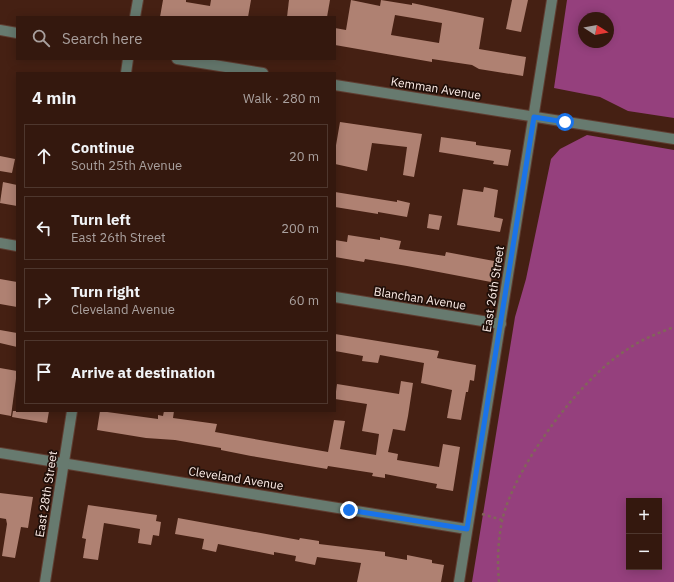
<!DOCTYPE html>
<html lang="en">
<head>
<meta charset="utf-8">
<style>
  :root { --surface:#34180e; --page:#3f251c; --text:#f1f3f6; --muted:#a9a09e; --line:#4e372e }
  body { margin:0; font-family:"IBM Plex Sans",sans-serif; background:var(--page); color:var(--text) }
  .controls { position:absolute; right:12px; bottom:12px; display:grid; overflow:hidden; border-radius:0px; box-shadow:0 2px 10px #0003 }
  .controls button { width:36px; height:36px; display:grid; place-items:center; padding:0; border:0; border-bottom:1px solid var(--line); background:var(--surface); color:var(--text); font:20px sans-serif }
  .compass { position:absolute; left:578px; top:12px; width:36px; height:36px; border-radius:50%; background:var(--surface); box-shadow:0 2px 10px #0003; rotate:101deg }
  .stop { position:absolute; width:12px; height:12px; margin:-9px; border:3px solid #1a73e8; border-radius:50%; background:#fff }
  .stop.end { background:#1a73e8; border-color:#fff; box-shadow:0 1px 4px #0008 }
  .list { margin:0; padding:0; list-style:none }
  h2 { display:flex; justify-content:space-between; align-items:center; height:52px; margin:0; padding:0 16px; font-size:17px }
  h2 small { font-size:13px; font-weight:400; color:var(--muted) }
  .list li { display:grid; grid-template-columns:26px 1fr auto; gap:12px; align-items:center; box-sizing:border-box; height:64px; margin:0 8px 8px; padding:0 8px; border:1px solid var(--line); border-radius:0px }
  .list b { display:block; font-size:15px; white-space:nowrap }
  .list p { margin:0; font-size:13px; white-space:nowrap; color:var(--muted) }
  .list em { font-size:13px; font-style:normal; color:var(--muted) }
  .icon { flex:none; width:22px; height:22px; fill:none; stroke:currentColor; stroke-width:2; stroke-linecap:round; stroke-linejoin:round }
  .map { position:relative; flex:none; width:674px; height:582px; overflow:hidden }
  .search { position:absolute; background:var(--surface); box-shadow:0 2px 10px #0003; left:16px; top:16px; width:320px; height:44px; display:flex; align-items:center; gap:10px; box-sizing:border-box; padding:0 14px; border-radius:0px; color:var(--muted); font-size:15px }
  .panel { position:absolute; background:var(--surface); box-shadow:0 2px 10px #0003; left:16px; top:72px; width:320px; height:340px; border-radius:0px }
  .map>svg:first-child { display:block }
  .forest { fill:#95407d; fill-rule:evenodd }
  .building { fill:#af8172; fill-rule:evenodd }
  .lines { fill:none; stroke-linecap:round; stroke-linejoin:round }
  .minor-casing { stroke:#5f3d31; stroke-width:12 }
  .path { stroke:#82645a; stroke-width:2.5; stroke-dasharray:3 3; stroke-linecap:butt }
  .minor { stroke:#677a6f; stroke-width:10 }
  .route { stroke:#1a73e8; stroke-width:5 }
  .labels { text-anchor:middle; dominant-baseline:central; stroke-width:3.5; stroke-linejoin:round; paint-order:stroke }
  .street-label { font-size:12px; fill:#feeee9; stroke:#200f09 }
</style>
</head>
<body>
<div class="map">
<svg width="674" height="582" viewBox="0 0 674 582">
  <rect width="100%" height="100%" fill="#452013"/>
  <!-- forest -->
  <g class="forest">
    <path d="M567 0H674V118L628 111 600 97 554 88ZM584 18H608V42H584Z"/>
    <path d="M587 135 674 150V582H472L515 317 526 279 551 159 560 149ZM629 501H659V567H629Z"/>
  </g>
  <!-- building -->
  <g class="building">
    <path d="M163 0H186V2L210 6 211 0H251L248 17H160Z"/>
    <path d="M289 0H330L327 17H287Z"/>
    <path d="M351 0 380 6 381 0 412 5V3L484 18 479 49 526 57 523 76 479 69 472 65 432 59V62L335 45V28L346 30ZM395 15 442 23 439 43 391 35Z"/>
    <path d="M512 0H528L521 32 506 29Z"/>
    <path d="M340 122 422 134 414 177 403 175 407 147 372 143 367 171 335 164V151Z"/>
    <path d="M441 137 476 142V145L511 150 508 166 493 164 494 161 439 152Z"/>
    <path d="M0 156 15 159 12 173 0 171Z"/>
    <path d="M3 182 17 185V206L0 203Z"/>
    <path d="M484 187 498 190 494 217 503 219 500 232 457 225 463 189 483 192Z"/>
    <path d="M335 192 397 202V200L410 203 407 217 378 212V214L335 207Z"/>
    <path d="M429 214 442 216 439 230 427 228Z"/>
    <path d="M348 235 380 240V237L401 241 399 249 445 256 446 252 494 261 491 282 407 266 365 259 364 262 335 257V240L347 242Z"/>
    <path d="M0 279 17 282V307L0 304Z"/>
    <path d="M0 330 17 333V347L0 343Z"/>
    <path d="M335 334 439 351 437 358 476 365 474 381 470 380 468 392H466L461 420 447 418 452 390 421 383 424 363 380 355 378 363 362 361 363 356 335 351Z"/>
    <path d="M0 368 17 371 11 416 0 414Z"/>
    <path d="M401 381 413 383 408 416 405 431 393 429 388 452 398 454 397 460 439 467 443 444 460 447 453 491 436 488 437 484 385 474V478L372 476 373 473 328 466 327 469 251 456 221 450V448L175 440 146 438 97 430 100 411 158 419V415L163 416 164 411H174L173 418 217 424 215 432 328 452 334 420 345 421 340 449 376 455 379 434 362 431 367 404 335 399 337 384 399 394Z"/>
    <path d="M13 411H49L47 423 12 417Z"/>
    <path d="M0 493 33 497 28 528 21 527 15 558 2 556 7 524 6 519 0 518Z"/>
    <path d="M88 505 157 515 156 521 161 522 159 536 153 535 151 545 138 543 140 529 104 523 98 560 83 558 86 539 82 538Z"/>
    <path d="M178 518 299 540 300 538 319 541V544L385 552V556L407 560V555L432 560V563L444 565 441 582H357L361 563 317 557 315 565 295 561 296 556 274 552V555L218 544 216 552 202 549 204 539 175 534Z"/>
  </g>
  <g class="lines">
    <!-- minor casing -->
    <g class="minor-casing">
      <g id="minor">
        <path d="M135 17 138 0"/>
        <path d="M0 30 17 33"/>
        <path d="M177 59 263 73"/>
        <path d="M126 73 128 59"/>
        <path d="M335 85 674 139"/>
        <path d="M0 243 17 246"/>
        <path d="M335 297 501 324"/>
        <path d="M0 453 467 529"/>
        <path d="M45 582 72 411"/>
        <path d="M459 582 552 0"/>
      </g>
    </g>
    <!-- path -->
    <g class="path">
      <path d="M482 514 502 520"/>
      <path d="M499 582C497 562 498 541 502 521 513 469 580 379 625 351 640 340 656 334 674 327"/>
    </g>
    <!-- minor -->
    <use href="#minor" class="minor"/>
  </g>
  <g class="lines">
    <!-- route -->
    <path class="route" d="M349 510 467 529 534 117 565 122"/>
  </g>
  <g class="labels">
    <!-- street labels -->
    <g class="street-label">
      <text transform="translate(436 88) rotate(9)">Kemman Avenue</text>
      <text transform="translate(493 289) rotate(-81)">East 26th Street</text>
      <text transform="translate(420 298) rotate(9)">Blanchan Avenue</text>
      <text transform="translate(236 478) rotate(9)">Cleveland Avenue</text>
      <text transform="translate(46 494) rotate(-81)">East 28th Street</text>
    </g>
  </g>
</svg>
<div class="controls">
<button>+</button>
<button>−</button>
</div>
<svg class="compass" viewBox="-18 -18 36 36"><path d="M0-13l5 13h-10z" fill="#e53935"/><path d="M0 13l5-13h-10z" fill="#a9a09e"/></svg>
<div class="stop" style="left:565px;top:122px"></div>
<div class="stop end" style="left:349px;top:510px"></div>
<div class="search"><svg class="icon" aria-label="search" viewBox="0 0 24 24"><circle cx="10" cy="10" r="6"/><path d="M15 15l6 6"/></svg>Search here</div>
<section class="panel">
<h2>4 min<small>Walk · 280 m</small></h2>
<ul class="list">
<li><svg class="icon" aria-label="ahead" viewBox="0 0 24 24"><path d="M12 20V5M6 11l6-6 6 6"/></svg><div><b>Continue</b><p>South 25th Avenue</p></div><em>20 m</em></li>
<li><svg class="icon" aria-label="left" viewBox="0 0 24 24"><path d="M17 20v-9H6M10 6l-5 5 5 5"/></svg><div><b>Turn left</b><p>East 26th Street</p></div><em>200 m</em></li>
<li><svg class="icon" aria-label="right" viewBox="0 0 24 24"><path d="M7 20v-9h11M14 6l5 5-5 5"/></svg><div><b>Turn right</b><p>Cleveland Avenue</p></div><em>60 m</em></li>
<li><svg class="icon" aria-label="arrive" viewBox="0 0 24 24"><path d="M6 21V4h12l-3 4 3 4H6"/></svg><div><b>Arrive at destination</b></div></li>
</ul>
</section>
</div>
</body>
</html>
